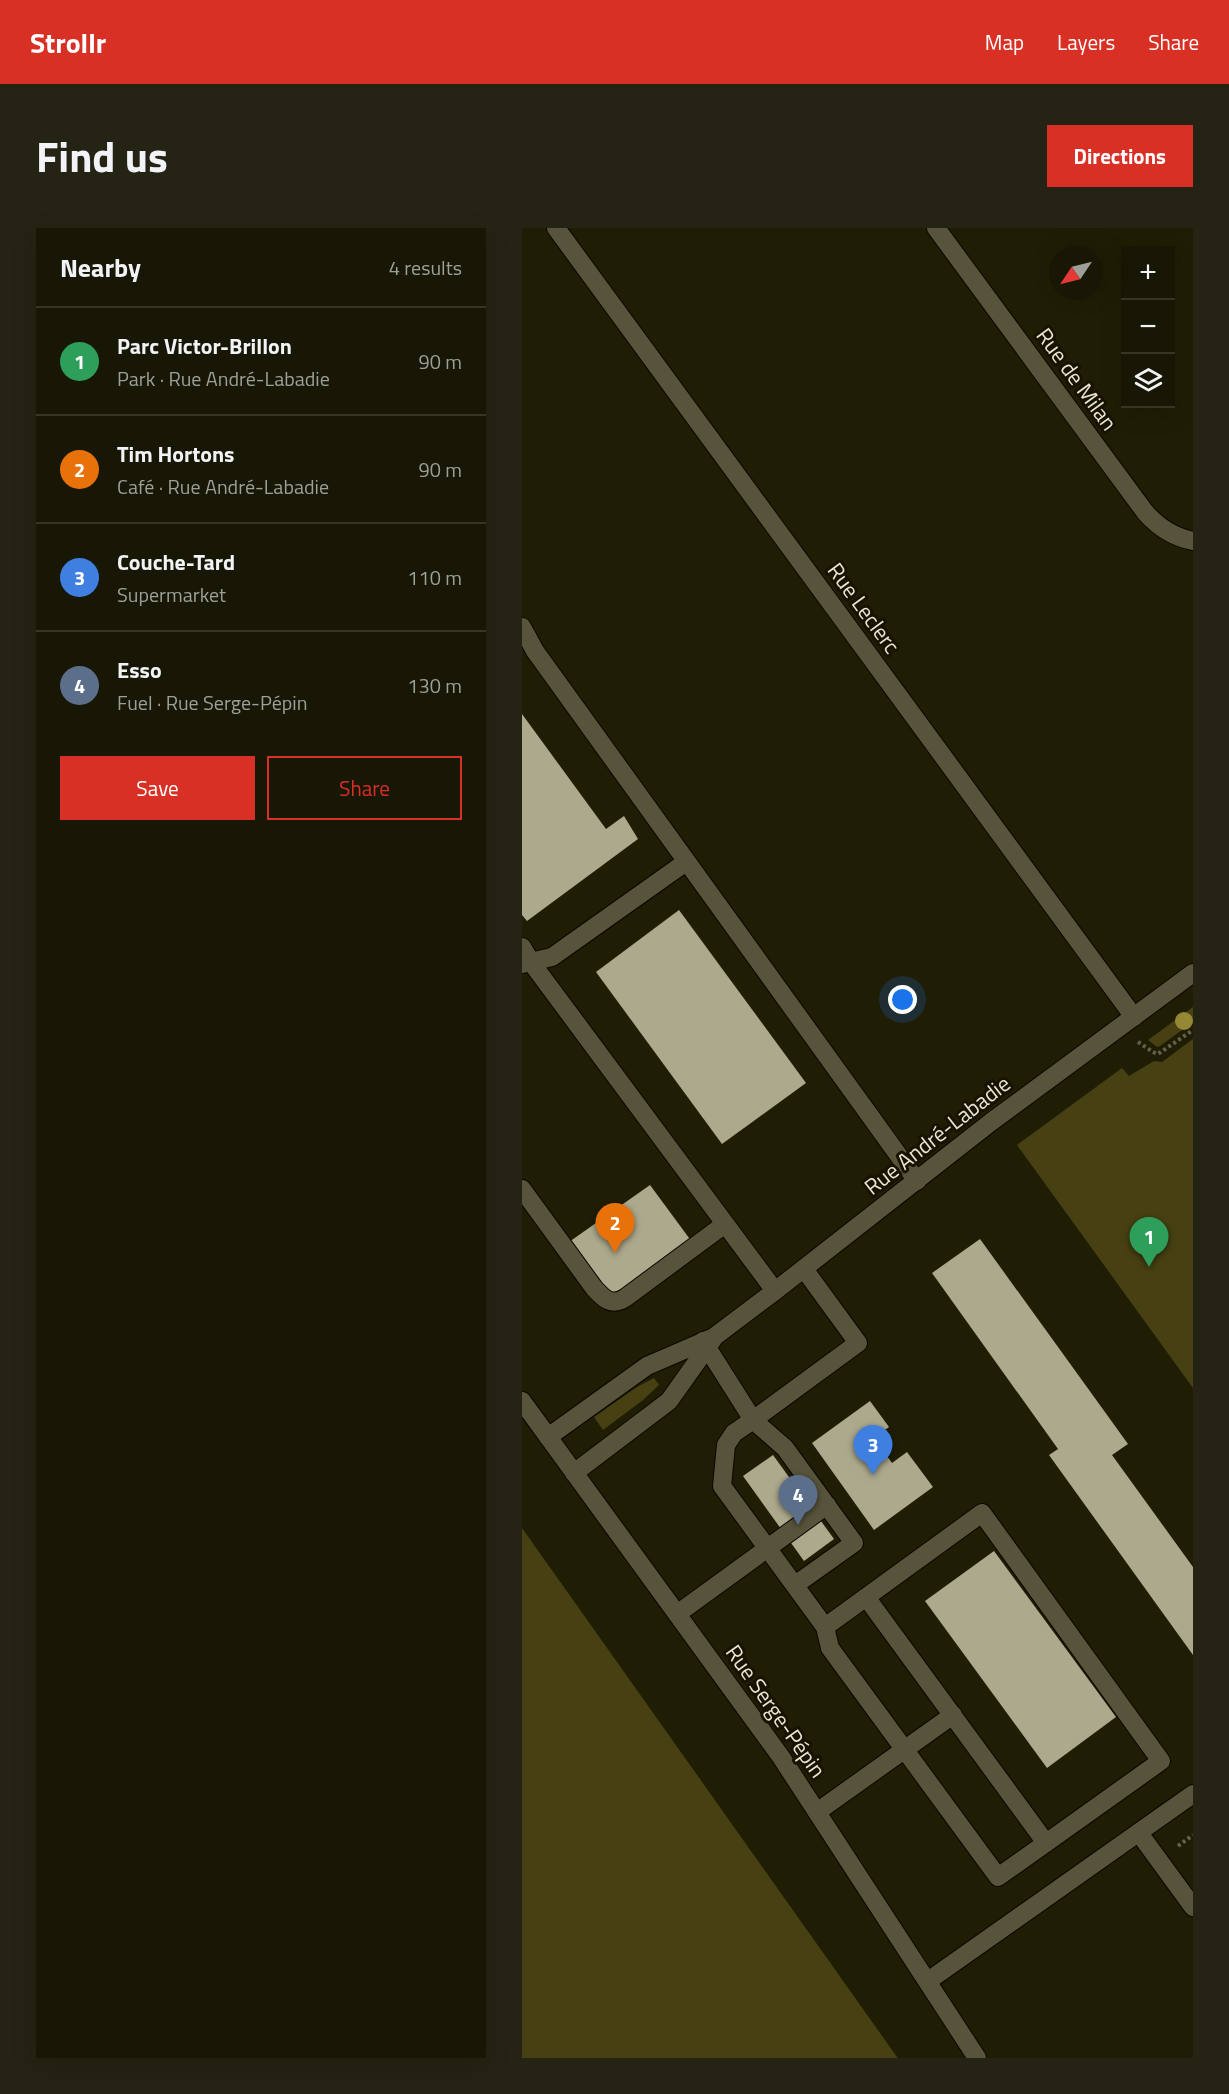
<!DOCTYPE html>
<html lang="en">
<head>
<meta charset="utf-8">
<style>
  :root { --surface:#181604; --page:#252313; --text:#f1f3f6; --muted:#9f9f9a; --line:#363526; --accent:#d93025 }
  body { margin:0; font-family:"Titillium Web",sans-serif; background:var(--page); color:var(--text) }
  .controls { position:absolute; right:18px; top:18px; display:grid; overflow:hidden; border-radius:0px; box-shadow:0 6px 24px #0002 }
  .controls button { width:54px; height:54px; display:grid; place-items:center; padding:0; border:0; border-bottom:2px solid var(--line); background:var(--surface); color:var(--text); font:30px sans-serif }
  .compass { position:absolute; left:527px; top:18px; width:54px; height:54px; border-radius:50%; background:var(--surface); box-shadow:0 6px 24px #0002; rotate:235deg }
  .you { position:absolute; left:381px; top:772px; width:21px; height:21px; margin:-15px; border:4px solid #fff; border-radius:50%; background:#1a73e8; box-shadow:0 0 0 9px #1a73e833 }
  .badge { display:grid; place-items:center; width:39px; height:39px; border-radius:50%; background:var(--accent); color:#fff; font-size:20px; font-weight:700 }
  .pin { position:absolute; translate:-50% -50px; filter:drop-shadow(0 2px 3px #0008) }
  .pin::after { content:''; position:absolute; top:32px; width:21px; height:18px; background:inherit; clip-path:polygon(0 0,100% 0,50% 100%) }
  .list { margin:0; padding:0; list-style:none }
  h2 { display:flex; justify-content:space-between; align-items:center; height:78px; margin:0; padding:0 24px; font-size:26px }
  h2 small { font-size:20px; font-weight:400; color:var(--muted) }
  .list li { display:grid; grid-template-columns:39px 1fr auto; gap:18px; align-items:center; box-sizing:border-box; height:108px; padding:0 24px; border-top:2px solid var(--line) }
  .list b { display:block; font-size:22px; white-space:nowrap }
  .list p { margin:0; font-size:20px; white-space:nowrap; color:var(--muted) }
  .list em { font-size:20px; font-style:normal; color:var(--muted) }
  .actions { display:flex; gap:12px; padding:18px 24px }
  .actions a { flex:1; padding:14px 0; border:2px solid var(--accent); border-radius:0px; text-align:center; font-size:21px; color:var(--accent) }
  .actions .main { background:var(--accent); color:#fff }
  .icon { flex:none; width:33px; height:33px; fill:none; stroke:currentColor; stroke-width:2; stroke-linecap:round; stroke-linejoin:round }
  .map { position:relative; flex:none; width:671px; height:1830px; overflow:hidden; border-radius:0px }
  header { display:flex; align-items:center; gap:36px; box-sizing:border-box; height:84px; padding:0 30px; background:var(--accent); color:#fff }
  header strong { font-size:28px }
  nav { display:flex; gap:33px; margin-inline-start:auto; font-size:21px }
  .intro { display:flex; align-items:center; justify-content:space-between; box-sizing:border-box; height:144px; padding:0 36px }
  h1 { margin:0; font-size:42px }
  .button { padding:15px 27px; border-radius:0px; background:var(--accent); color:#fff; font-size:21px; font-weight:700 }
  main { display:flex; gap:36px; padding:0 36px }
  aside { flex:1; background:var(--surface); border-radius:0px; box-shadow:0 6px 24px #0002 }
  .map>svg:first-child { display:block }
  .green { fill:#474012 }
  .building { fill:#ada98d }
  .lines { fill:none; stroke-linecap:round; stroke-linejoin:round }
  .minor-casing { stroke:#0a0700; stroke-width:20 }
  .path { stroke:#64614c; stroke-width:4; stroke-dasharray:3 3; stroke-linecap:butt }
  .minor { stroke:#57543b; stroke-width:18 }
  .tree { fill:#948835 }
  .labels { text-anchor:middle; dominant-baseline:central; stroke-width:6; stroke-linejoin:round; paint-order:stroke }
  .street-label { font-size:22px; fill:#e7e5d6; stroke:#171300 }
</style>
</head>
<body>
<header>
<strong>Strollr</strong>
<nav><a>Map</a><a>Layers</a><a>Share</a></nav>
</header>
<div class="intro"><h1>Find us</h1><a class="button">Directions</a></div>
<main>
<aside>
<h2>Nearby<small>4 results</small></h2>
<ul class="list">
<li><span class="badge" style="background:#2e9e5b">1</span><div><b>Parc Victor-Brillon</b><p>Park · Rue André-Labadie</p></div><em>90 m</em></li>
<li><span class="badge" style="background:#e8710a">2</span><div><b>Tim Hortons</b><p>Café · Rue André-Labadie</p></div><em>90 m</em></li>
<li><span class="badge" style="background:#3f7fe0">3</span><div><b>Couche-Tard</b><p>Supermarket</p></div><em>110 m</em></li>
<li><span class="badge" style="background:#5c6f8a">4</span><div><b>Esso</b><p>Fuel · Rue Serge-Pépin</p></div><em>130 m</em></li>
</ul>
<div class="actions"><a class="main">Save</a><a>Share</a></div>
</aside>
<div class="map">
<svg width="671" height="1830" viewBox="0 0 671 1830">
  <rect width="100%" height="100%" fill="#201d05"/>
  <!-- green -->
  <g class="green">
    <path d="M671 779V794L638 818 635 819 626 812Z"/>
    <path d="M671 811V1160L495 917 600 840 607 848 632 833 640 834Z"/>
    <path d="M132 1150 137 1157 121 1172 81 1202 72 1189 115 1159Z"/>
    <path d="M0 1300 375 1829 376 1830H0Z"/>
  </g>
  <!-- building -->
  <g class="building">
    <path d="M0 486 84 601 102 588 116 611 5 693 0 687Z"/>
    <path d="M157 682 284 855 200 916 74 744Z"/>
    <path d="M128 957 170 1014 89 1072 47 1014Z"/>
    <path d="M458 1011 606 1216 590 1227 671 1339V1427L527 1227 536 1221 410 1045Z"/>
    <path d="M348 1173 367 1199 352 1210 370 1235 385 1224 411 1259 352 1302 290 1215Z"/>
    <path d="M251 1227 312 1311 282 1333 221 1248Z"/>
    <path d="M472 1323 594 1489 525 1540 403 1373Z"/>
  </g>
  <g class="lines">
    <!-- minor casing -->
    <g class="minor-casing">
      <g id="minor">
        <path d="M34 0 612 789"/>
        <path d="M414 0 623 284C636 299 651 309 671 313"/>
        <path d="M0 399 13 423 395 953"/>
        <path d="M0 719 9 734 253 1063"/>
        <path d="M0 736 30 729 164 634"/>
        <path d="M0 961 72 1060C81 1070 89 1079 103 1070L203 996"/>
        <path d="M181 1113 231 1192 336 1115 282 1041"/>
        <path d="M0 1173 259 1529 455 1830"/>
        <path d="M26 1209 125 1138 192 1109 253 1063 469 894 671 745"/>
        <path d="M52 1245 147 1173 191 1111"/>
        <path d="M273 1357 332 1315 263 1220 231 1192 212 1205 204 1217 200 1258 303 1399 308 1420 476 1649 524 1615"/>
        <path d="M155 1386 305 1277"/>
        <path d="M303 1399 460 1285 639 1533 524 1615 344 1369"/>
        <path d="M295 1584 431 1487"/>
        <path d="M617 1605 671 1679"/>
        <path d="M406 1753 671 1566"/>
      </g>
    </g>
    <!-- path -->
    <g class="path">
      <path d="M616 814 631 824 636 826 671 802"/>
      <path d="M656 1618 671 1607"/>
    </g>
    <!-- minor -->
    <use href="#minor" class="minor"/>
  </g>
  <!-- trees -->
  <circle class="tree" cx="662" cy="793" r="9"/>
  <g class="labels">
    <!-- street labels -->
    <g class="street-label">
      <text transform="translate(555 151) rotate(54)">Rue de Milan</text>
      <text transform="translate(342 380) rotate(54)">Rue Leclerc</text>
      <text transform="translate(415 907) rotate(-38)">Rue André-Labadie</text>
      <text transform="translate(254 1483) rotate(55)">Rue Serge-Pépin</text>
    </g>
  </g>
</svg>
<div class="controls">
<button>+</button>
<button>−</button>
<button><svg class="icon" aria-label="layers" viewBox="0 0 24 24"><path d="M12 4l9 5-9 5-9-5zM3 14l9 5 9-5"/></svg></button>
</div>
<svg class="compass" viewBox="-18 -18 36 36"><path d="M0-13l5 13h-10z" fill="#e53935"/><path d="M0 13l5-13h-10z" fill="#9f9f9a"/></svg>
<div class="you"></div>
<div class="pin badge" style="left:627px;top:1039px;background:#2e9e5b">1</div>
<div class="pin badge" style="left:93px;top:1025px;background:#e8710a">2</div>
<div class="pin badge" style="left:351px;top:1247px;background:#3f7fe0">3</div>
<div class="pin badge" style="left:276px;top:1297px;background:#5c6f8a">4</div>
</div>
</main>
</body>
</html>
